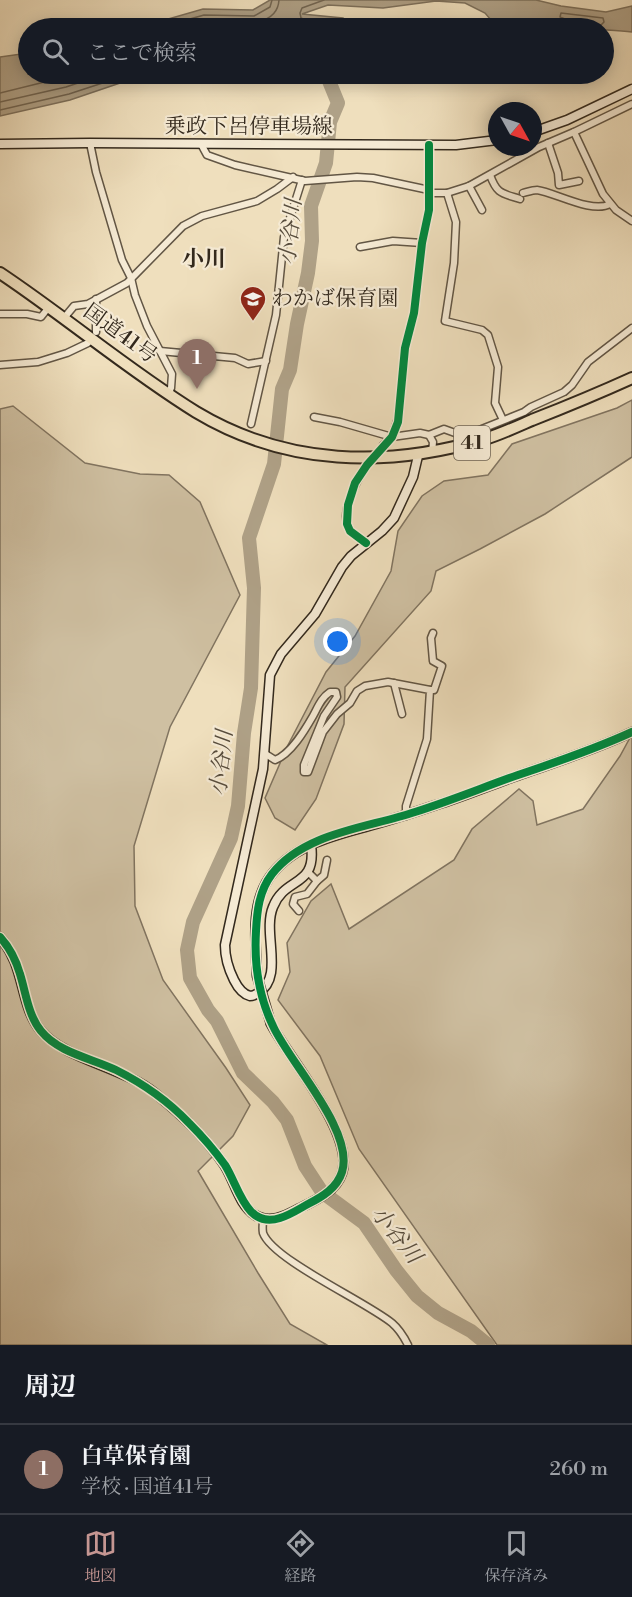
<!DOCTYPE html>
<html lang="ja">
<head>
<meta charset="utf-8">
<style>
  :root { --surface:#171b24; --page:#20242c; --text:#f1f3f6; --muted:#9ea1a6; --line:#363941; --accent:#c59692 }
  body { margin:0; font-family:"Libre Bodoni","Noto Serif JP",serif; background:var(--page); color:var(--text) }
  .compass { position:absolute; left:488px; top:102px; width:54px; height:54px; border-radius:50%; background:var(--surface); box-shadow:0 3px 15px #0003; rotate:130deg }
  .you { position:absolute; left:338px; top:642px; width:21px; height:21px; margin:-15px; border:4px solid #fff; border-radius:50%; background:#1a73e8; box-shadow:0 0 0 9px #1a73e833 }
  .badge { display:grid; place-items:center; width:39px; height:39px; border-radius:50%; background:var(--accent); color:#fff; font-size:20px; font-weight:700 }
  .pin { position:absolute; translate:-50% -50px; filter:drop-shadow(0 2px 3px #0008) }
  .pin::after { content:''; position:absolute; top:32px; width:21px; height:18px; background:inherit; clip-path:polygon(0 0,100% 0,50% 100%) }
  .list { margin:0; padding:0; list-style:none }
  h2 { display:flex; justify-content:space-between; align-items:center; height:78px; margin:0; padding:0 24px; font-size:26px }
  h2 small { font-size:20px; font-weight:400; color:var(--muted) }
  .list li { display:grid; grid-template-columns:39px 1fr auto; gap:18px; align-items:center; box-sizing:border-box; height:90px; padding:0 24px; border-top:2px solid var(--line) }
  .list b { display:block; font-size:22px; white-space:nowrap }
  .list p { margin:0; font-size:20px; white-space:nowrap; color:var(--muted) }
  .list em { font-size:20px; font-style:normal; color:var(--muted) }
  .icon { flex:none; width:33px; height:33px; fill:none; stroke:currentColor; stroke-width:2; stroke-linecap:round; stroke-linejoin:round }
  .map { position:relative; flex:none; width:632px; height:1345px; overflow:hidden }
  .search { position:absolute; background:var(--surface); box-shadow:0 3px 15px #0003; left:18px; right:18px; top:18px; height:66px; display:flex; align-items:center; gap:15px; box-sizing:border-box; padding:0 21px; border-radius:33px; color:var(--muted); font-size:22px }
  .sheet { height:168px; background:var(--surface) }
  nav { display:flex; justify-content:space-around; align-items:center; box-sizing:border-box; height:84px; border-top:2px solid var(--line); background:var(--surface); font-size:16px; color:var(--muted) }
  nav a { display:grid; justify-items:center; gap:3px }
  nav .on { color:var(--accent) }
  .map>svg:first-child { display:block }
  .green { fill:#cfc0a2; stroke:#817460; stroke-width:1.5 }
  .water { fill:#afa187; stroke:#7d715d; stroke-width:1.5 }
  .lines { fill:none; stroke-linecap:round; stroke-linejoin:round }
  .shore { stroke:#716552; stroke-width:1.5 }
  .river { stroke:#afa187; stroke-width:14 }
  .street-casing { stroke:#625645; stroke-width:9 }
  .secondary-casing { stroke:#33291d; stroke-width:11 }
  .highway-casing { stroke:#33291d; stroke-width:14 }
  .street { stroke:#f5ead4; stroke-width:6 }
  .secondary { stroke:#f5ead4; stroke-width:8 }
  .highway { stroke:#efdfbd; stroke-width:10 }
  .secondary-bridge-casing { stroke:#33291d; stroke-width:11; stroke-linecap:butt }
  .secondary-bridge { stroke:#f5ead4; stroke-width:8 }
  .cycleway-casing { stroke:#f5ead4; stroke-width:11 }
  .cycleway { stroke:#00873e; stroke-width:8 }
  .labels { text-anchor:middle; dominant-baseline:central; stroke-width:4.5; stroke-linejoin:round; paint-order:stroke }
  .shield { fill:#f5ead4; stroke:#6d6354; stroke-width:1.5 }
  .shield-label { font-size:20px; font-weight:bold; fill:#33291d }
  .street-label { font-size:21px; fill:#33291d; stroke:#f5ead4 }
  .poi-label { font-size:21px; fill:#33291d; stroke:#f5ead4; text-anchor:start }
  .water-label { font-size:22px; font-style:italic; fill:#584d3d; stroke:#f5ead4 }
  .neighbourhood-label { font-size:22px; font-weight:bold; fill:#33291d; stroke:#f5ead4 }
</style>
</head>
<body>
<div class="map">
<svg width="632" height="1345" viewBox="0 0 632 1345">
  <rect width="100%" height="100%" fill="#efdfbd"/>
  <filter id="stains"><feTurbulence type="fractalNoise" baseFrequency=".00333" numOctaves="4"/><feColorMatrix values="0 0 0 0 .2 0 0 0 0 .09 0 0 0 0 .02 0 0 0 .5 -.17"/></filter>
  <radialGradient id="worn" r=".72"><stop offset=".6" stop-color="#630" stop-opacity="0"/><stop offset="1" stop-color="#630" stop-opacity=".3"/></radialGradient>
  <!-- green -->
  <g class="green">
    <path d="M632 400V457L545 514 480 549 436 571 431 591 345 687 344 724 316 799 295 830 275 818 265 798 287 747 326 672 355 636 391 571 398 531 422 496 444 481 488 475 512 444 617 408Z"/>
    <path d="M13 406 85 463 140 474 169 475 200 502 240 595 170 727 134 846 135 906 163 980 226 1068 250 1105 233 1136 198 1171 258 1273 290 1324 327 1345H0V409Z"/>
    <path d="M632 734V1345H497L359 1149 320 1056 278 1000 290 972 287 943 311 901 331 884 349 929 454 860 472 829 519 789 533 801 537 825 583 809 620 756Z"/>
  </g>
  <!-- water -->
  <g class="water">
    <path d="M270 0H536L561 6 606 12 632 6V32C607 29 582 31 558 23L546 28H498L485 13 465 3 436 1 383 8 328 5 302 14 343 18 357 28H137L203 9 253 10Z"/>
    <path d="M28 53V74H160L126 81 70 100 0 116V57Z"/>
  </g>
  <g class="lines">
    <!-- shore -->
    <g class="shore">
      <path d="M324 0 302 8 300 13 301 18C315 27 334 18 347 28"/>
      <path d="M158 28 204 15 254 16 270 7 272 0"/>
      <path d="M185 28C192 26 200 23 208 22 229 21 277 32 279 0"/>
      <path d="M572 28 570 21 560 17 561 13 603 18 604 22 598 28"/>
      <path d="M0 93 77 74"/>
      <path d="M0 102 66 87 105 74"/>
      <path d="M0 110 69 94 130 74"/>
    </g>
    <!-- river -->
    <path class="river" d="M329 74V81L338 103 330 122 326 163 311 206 312 241 308 273 297 324 290 370 282 389 274 464 249 538 254 588 251 688 244 733 238 806 231 838 193 922 187 950 190 978 208 1010 217 1021 243 1073 273 1102 287 1120 305 1166 322 1192 364 1223 396 1270 417 1296 438 1313 471 1331 488 1345"/>
    <!-- street casing -->
    <g class="street-casing">
      <g id="street">
        <path d="M574 132 603 194 616 210 632 221"/>
        <path d="M90 143 96 172 122 260 131 278 135 295 147 326 172 374 171 388 169 393"/>
        <path d="M548 143 558 173 559 185 579 181"/>
        <path d="M201 144 207 155 235 165 305 181 357 177 373 178 429 190"/>
        <path d="M490 175C497 194 501 193 520 199"/>
        <path d="M469 186 482 210"/>
        <path d="M429 193H447L469 186 539 147 574 132 632 104"/>
        <path d="M447 193 456 222 454 263 445 321 482 330 488 335 498 367 495 403 503 420"/>
        <path d="M523 193C527 192 533 190 537 190 554 192 592 214 610 204"/>
        <path d="M360 247 393 241 422 243"/>
        <path d="M0 314H27L41 317 49 307"/>
        <path d="M64 318 74 306 88 304 127 283 183 226 202 216 257 201 277 189 293 177"/>
        <path d="M96 332V299"/>
        <path d="M160 351 235 358 248 364 266 361"/>
        <path d="M0 365 38 362 67 353 88 343"/>
        <path d="M314 417 340 422 392 437 420 433 429 435 444 429 455 433 467 435 524 412 531 407 564 392 572 385 588 362 632 328"/>
        <path d="M251 424 276 315 284 237 302 180"/>
        <path d="M429 435 433 442 432 453"/>
        <path d="M383 445 392 437 399 415 405 348 414 313 422 243 429 210V145"/>
        <path d="M366 543C361 539 355 536 351 531 337 515 357 480 367 465"/>
        <path d="M394 683 402 714"/>
        <path d="M430 690H434L442 666 433 661 431 638 433 633"/>
        <path d="M264 753 275 760C291 754 305 730 313 716 318 707 321 698 330 692H336L337 697 324 716 304 765V772H308L323 732 337 714 350 703 357 691 365 686 388 682 430 690 427 739 406 806V816"/>
        <path d="M317 881 324 875 327 860"/>
        <path d="M299 911 293 904 295 897 307 894 317 881 308 872"/>
        <path d="M263 1219C263 1224 262 1228 263 1233 273 1260 365 1301 392 1323 399 1329 404 1337 408 1345"/>
      </g>
    </g>
    <!-- secondary casing -->
    <g class="secondary-casing">
      <g id="secondary">
        <path d="M533 132 567 120 632 89"/>
        <path d="M0 144 90 143 456 145 497 140"/>
        <path d="M311 845C317 888 285 876 273 907 262 933 285 977 258 993 255 995 253 996 250 996 242 994 237 986 234 980 228 968 225 958 225 945L263 769 270 675 281 654 315 614 342 567 351 556 382 531 394 518 413 477 418 456"/>
        <path d="M0 937C26 967 19 1005 41 1031 66 1060 124 1067 156 1094 181 1114 207 1139 225 1166 235 1182 239 1205 255 1215 269 1224 285 1216 298 1209 314 1201 336 1192 342 1173 355 1135 289 1058 271 1024"/>
        <path d="M257 976C256 945 250 906 269 878 293 843 338 835 376 824 396 818 416 812 436 805 465 796 493 784 522 774 559 761 597 749 632 732"/>
      </g>
    </g>
    <!-- highway casing -->
    <g class="highway-casing">
      <path id="highway" d="M0 273C66 317 128 370 196 412 286 466 387 468 485 439 501 434 516 427 532 420 565 407 599 393 632 378"/>
    </g>
    <!-- street -->
    <use href="#street" class="street"/>
    <!-- secondary -->
    <use href="#secondary" class="secondary"/>
    <!-- highway -->
    <use href="#highway" class="highway"/>
    <!-- secondary-bridge casing -->
    <g class="secondary-bridge-casing">
      <path id="secondary-bridge" d="M257 976 271 1024"/>
    </g>
    <!-- secondary-bridge -->
    <use href="#secondary-bridge" class="secondary-bridge"/>
    <!-- cycleway casing -->
    <g class="cycleway-casing">
      <g id="cycleway">
        <path d="M366 543 350 531 347 524 348 505 355 483 367 465 392 437 398 422 405 348 414 313 422 243 429 210V145"/>
        <path d="M0 937C10 948 16 960 20 974 26 993 28 1015 41 1031 59 1053 91 1058 116 1070 144 1084 168 1101 189 1123 202 1136 215 1151 225 1165 239 1187 246 1229 280 1218 290 1215 299 1209 308 1204 322 1197 337 1188 342 1172 355 1131 289 1062 273 1026 259 997 254 964 256 931 257 911 259 891 272 874 305 832 368 828 415 812 450 801 484 787 518 775 557 762 595 749 632 732"/>
      </g>
    </g>
    <!-- cycleway -->
    <use href="#cycleway" class="cycleway"/>
  </g>
  <!-- icons -->
  <defs>
    <g id="school-pin" transform="scale(1.35)"><path d="M0 17L-7.5 6A9.5 9.5 0 1 1 7.5 6Z" fill="#8f2418" stroke="#f5ead4"/><path d="M0-5L7-2L0 1L-7-2ZM-4 1L0 2.5L4 1V4Q0 6-4 4Z" fill="#fff"/></g>
  </defs>
  <g fill-rule="evenodd">
    <use href="#school-pin" x="253" y="299"/>
  </g>
  <g class="labels">
    <!-- shield labels -->
    <rect class="shield" x="454" y="426" width="36" height="34" rx="4.5"/>
    <g class="shield-label">
      <text x="472" y="443">41</text>
    </g>
    <!-- street labels -->
    <g class="street-label">
      <text x="249" y="127">乗政下呂停車場線</text>
      <text transform="translate(120 334) rotate(36)">国道41号</text>
    </g>
    <!-- poi labels -->
    <g class="poi-label">
      <text x="272" y="299">わかば保育園</text>
    </g>
    <!-- water labels -->
    <g class="water-label">
      <text transform="translate(291 232) rotate(-84)">小谷川</text>
      <text transform="translate(222 763) rotate(-84)">小谷川</text>
      <text transform="translate(396 1235) rotate(51)">小谷川</text>
    </g>
    <!-- neighbourhood labels -->
    <g class="neighbourhood-label">
      <text x="204" y="259">小川</text>
    </g>
  </g>
  <rect width="100%" height="100%" filter="url(#stains)"/>
  <rect width="100%" height="100%" fill="url(#worn)"/>
</svg>
<svg class="compass" viewBox="-18 -18 36 36"><path d="M0-13l5 13h-10z" fill="#e53935"/><path d="M0 13l5-13h-10z" fill="#9ea1a6"/></svg>
<div class="you"></div>
<div class="pin badge" style="left:197px;top:389px;background:#8d6e63">1</div>
<div class="search"><svg class="icon" aria-label="search" viewBox="0 0 24 24"><circle cx="10" cy="10" r="6"/><path d="M15 15l6 6"/></svg>ここで検索</div>
</div>
<section class="sheet">
<h2>周辺<small></small></h2>
<ul class="list">
<li><span class="badge" style="background:#8d6e63">1</span><div><b>白草保育園</b><p>学校 · 国道41号</p></div><em>260 m</em></li>
</ul>
</section>
<nav>
<a class="on"><svg class="icon" aria-label="map" viewBox="0 0 24 24"><path d="M3 6l6-2 6 2 6-2v14l-6 2-6-2-6 2zM9 4v14M15 6v14"/></svg>地図</a>
<a><svg class="icon" aria-label="directions" viewBox="0 0 24 24"><path d="M12 3l9 9-9 9-9-9zM9 14v-3h6M13 9l2 2-2 2"/></svg>経路</a>
<a><svg class="icon" aria-label="saved" viewBox="0 0 24 24"><path d="M7 4h10v16l-5-4-5 4z"/></svg>保存済み</a>
</nav>
</body>
</html>
